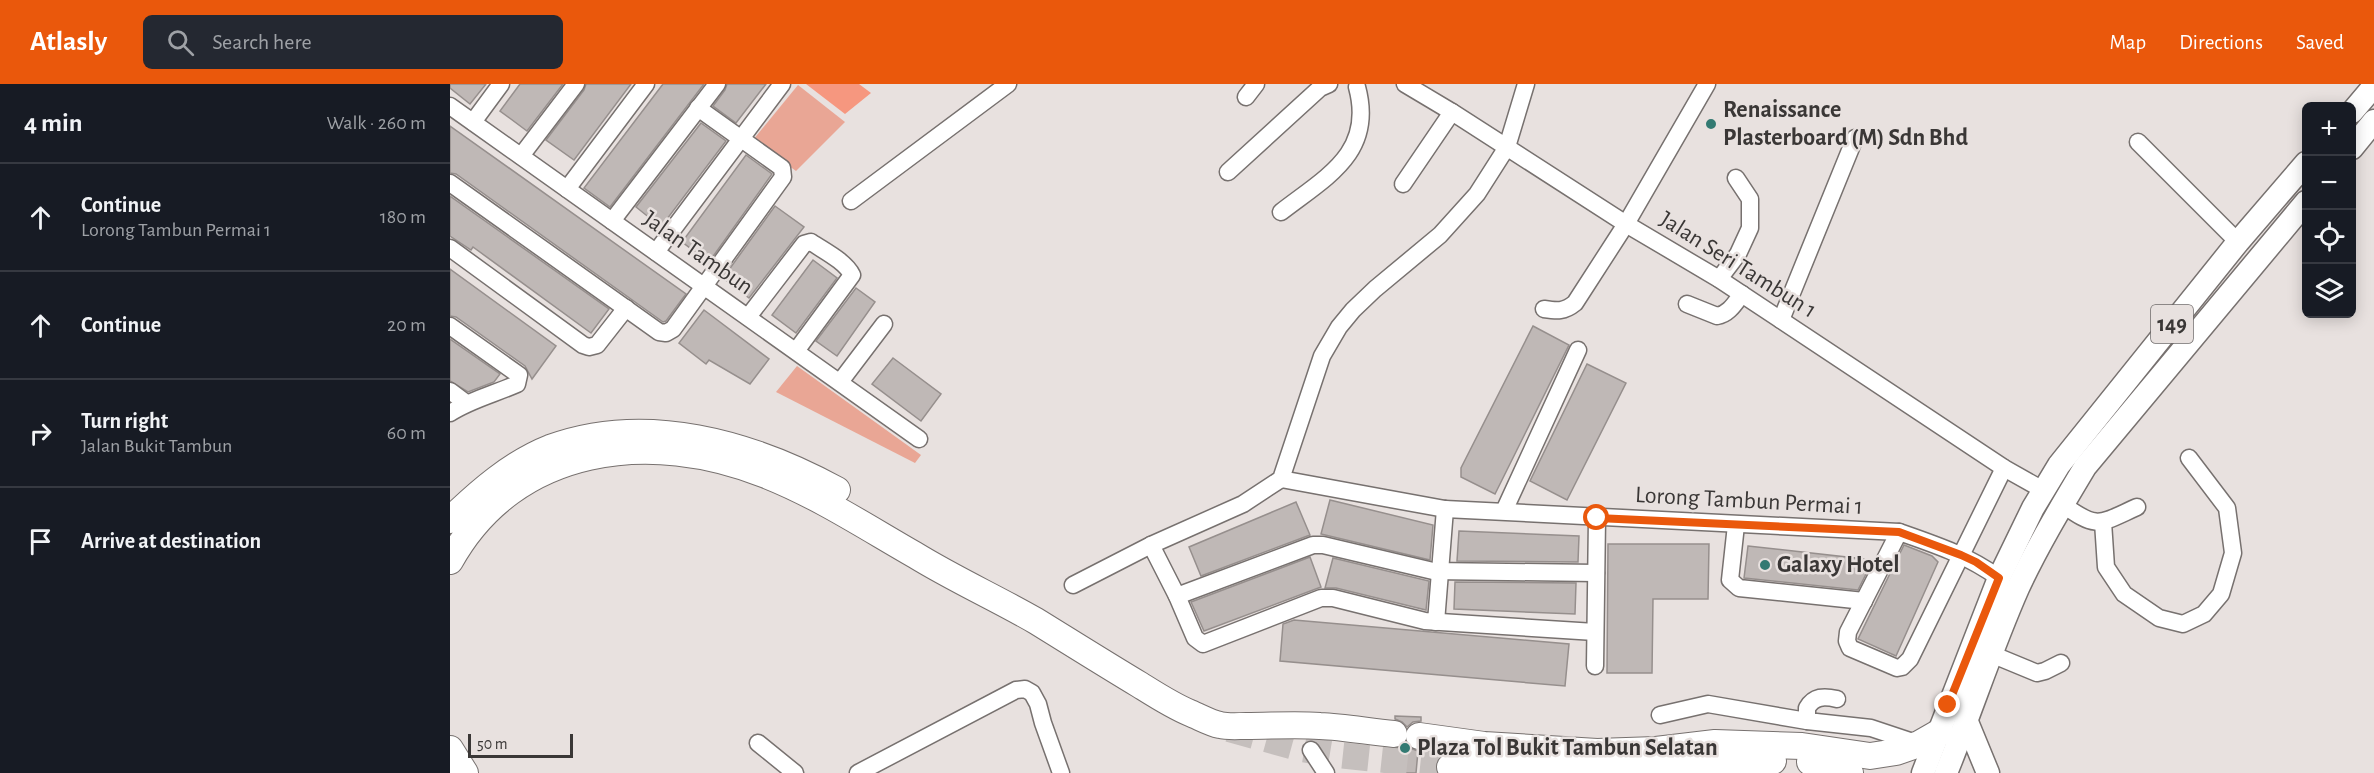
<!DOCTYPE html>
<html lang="en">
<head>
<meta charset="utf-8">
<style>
  :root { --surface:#171b24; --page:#242831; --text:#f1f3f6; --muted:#9ea1a6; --line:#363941; --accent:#ea580c }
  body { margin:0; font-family:"Alegreya Sans",sans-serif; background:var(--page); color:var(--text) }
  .controls { position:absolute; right:18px; top:18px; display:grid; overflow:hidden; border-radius:9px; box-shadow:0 3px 15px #0003 }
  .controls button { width:54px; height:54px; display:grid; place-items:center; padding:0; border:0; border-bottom:2px solid var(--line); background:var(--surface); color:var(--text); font:30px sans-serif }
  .scale { position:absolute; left:18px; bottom:15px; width:105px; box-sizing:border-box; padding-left:6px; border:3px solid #3a3736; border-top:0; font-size:16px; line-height:21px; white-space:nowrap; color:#3a3736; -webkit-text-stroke:4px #e8e1df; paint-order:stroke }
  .stop { position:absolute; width:18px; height:18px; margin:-14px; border:4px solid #ea580c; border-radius:50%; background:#fff }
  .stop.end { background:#ea580c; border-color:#fff; box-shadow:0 2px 6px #0008 }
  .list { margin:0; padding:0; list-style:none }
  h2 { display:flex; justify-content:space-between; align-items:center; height:78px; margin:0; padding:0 24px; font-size:26px }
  h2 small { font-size:20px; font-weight:400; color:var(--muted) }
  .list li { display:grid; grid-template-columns:39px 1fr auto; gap:18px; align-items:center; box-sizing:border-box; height:108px; padding:0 24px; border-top:2px solid var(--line) }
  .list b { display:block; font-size:22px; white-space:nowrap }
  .list p { margin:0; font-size:20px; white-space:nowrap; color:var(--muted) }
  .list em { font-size:20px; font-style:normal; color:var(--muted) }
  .icon { flex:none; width:33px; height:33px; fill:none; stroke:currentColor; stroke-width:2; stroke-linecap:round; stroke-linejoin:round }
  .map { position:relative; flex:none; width:1924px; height:689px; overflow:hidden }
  header { display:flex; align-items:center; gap:36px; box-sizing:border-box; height:84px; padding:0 30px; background:var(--accent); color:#fff }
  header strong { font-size:28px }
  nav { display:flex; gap:33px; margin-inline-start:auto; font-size:21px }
  .search { width:420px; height:54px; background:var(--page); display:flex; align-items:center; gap:15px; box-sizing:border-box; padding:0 21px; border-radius:9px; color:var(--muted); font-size:22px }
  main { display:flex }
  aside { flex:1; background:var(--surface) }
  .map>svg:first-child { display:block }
  .green { fill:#e9a695 }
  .water { fill:#f6977f }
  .building { fill:#bfb8b6; stroke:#968f8d; stroke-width:1.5 }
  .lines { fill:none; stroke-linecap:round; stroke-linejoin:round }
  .highway-tunnel { stroke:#c5bfbd; stroke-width:26; stroke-dasharray:26 13; stroke-linecap:butt }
  .minor-casing { stroke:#77716f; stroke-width:19 }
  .major-casing { stroke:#77716f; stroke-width:25 }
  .highway-casing { stroke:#77716f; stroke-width:28 }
  .minor { stroke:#fff; stroke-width:16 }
  .major { stroke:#fff; stroke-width:22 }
  .highway { stroke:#fff; stroke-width:26 }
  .route { stroke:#ea580c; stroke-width:8 }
  .poi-dot { fill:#337a72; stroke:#e8e1df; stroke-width:2 }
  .labels { text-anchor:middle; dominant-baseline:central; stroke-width:5; stroke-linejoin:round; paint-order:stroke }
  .shield { fill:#e8e1df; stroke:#6e6a69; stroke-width:1.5 }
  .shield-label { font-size:22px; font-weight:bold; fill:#3a3736 }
  .poi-label { font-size:24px; font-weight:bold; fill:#3a3736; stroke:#e8e1df; text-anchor:start }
  .street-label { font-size:24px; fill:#3a3736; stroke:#e8e1df }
</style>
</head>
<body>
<header>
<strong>Atlasly</strong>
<div class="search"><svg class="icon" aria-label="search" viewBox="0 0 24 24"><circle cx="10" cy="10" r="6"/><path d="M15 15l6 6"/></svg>Search here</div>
<nav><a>Map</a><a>Directions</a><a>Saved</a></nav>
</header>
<main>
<aside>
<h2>4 min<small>Walk · 260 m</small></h2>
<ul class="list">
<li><svg class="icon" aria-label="ahead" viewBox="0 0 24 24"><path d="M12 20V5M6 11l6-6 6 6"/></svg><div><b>Continue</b><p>Lorong Tambun Permai 1</p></div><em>180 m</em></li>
<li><svg class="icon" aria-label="ahead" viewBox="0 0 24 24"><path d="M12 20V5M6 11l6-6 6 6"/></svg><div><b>Continue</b></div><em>20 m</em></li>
<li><svg class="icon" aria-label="right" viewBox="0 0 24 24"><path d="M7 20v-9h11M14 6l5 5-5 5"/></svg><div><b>Turn right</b><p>Jalan Bukit Tambun</p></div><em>60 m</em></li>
<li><svg class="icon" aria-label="arrive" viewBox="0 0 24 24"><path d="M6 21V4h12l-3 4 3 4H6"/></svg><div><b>Arrive at destination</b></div></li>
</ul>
</aside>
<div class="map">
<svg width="1924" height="689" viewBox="0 0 1924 689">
  <rect width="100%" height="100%" fill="#e8e1df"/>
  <!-- green -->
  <g class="green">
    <path d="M348 1 395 38 346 87 303 56Z"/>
    <path d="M347 282 471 371 465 379 326 308Z"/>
  </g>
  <!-- water -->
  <path class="water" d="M356 0H409L421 9 395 30Z"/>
  <!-- building -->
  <g class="building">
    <path d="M0 0H36L20 20 0 4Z"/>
    <path d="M70 0H113L77 47 50 27Z"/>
    <path d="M136 0H181L124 76 96 56 134 6Z"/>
    <path d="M213 0H254L160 123 134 104Z"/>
    <path d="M277 0H316L286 39 263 22 275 6Z"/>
    <path d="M251 39 276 57 211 143 186 123Z"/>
    <path d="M0 42 236 210 216 237 213 238 6 90 0 89Z"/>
    <path d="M296 71 322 90 259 178 232 158Z"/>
    <path d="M0 112 159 225 141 249 23 163 21 166 0 152Z"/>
    <path d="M325 122 354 143 299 214 273 194Z"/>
    <path d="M363 176 387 194 346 249 322 231Z"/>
    <path d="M0 185 106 262 82 295 75 282 6 233 0 232Z"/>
    <path d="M406 204 425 218 387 272 366 257Z"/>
    <path d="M254 226 319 275 300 300 259 276 256 280 229 259Z"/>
    <path d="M1083 242 1119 261 1045 410 1011 393V384Z"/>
    <path d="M0 255 50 290 44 298 18 308 0 297Z"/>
    <path d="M443 274 491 310 471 337 422 300Z"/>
    <path d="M1137 280 1176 299 1117 416 1080 397Z"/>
    <path d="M880 416 983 441 980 476 871 450Z"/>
    <path d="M846 418 860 451 751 492 739 463Z"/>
    <path d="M1009 447 1129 452 1128 478 1007 477Z"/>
    <path d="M1158 460H1259L1258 515H1203L1202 589H1157Z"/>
    <path d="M1454 461 1482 472 1488 478 1446 572 1408 555Z"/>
    <path d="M1298 462 1423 476 1408 506 1294 494Z"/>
    <path d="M860 473 871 503 754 547 741 518Z"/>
    <path d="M883 474 979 497 976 526 886 504H875Z"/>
    <path d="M1005 498 1126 499 1125 530 1004 525Z"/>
    <path d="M844 536 1119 560 1115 602 830 577 833 540Z"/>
    <path d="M945 632 971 633V637L963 638 957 643 952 638 945 635Z"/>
    <path d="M956 659 960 664 968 667 966 689H941L943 665 951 663Z"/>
  </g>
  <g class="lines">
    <!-- highway-tunnel -->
    <path class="highway-tunnel" d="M779 645 852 665 888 671 1000 683"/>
    <!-- minor casing -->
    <g class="minor-casing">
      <g id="minor">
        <path d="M955 0 1002 28 1176 140 1269 195 1554 384 1593 406"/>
        <path d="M796 13 806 0"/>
        <path d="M0 22 469 355"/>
        <path d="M23 38 51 0"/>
        <path d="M1688 58 1788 158"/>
        <path d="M71 72 126 0"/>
        <path d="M778 88 870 4 879 0"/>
        <path d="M0 99 209 248 216 249 223 245 333 93 332 84 248 24"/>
        <path d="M953 100 1002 28"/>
        <path d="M117 105 196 0"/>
        <path d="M401 117 558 0"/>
        <path d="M831 128C876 93 925 69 907 3"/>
        <path d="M162 137 267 0"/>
        <path d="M0 164 133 261 139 263 147 261 176 224"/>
        <path d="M206 168 332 0"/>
        <path d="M1269 195 1288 170 1300 144V115L1286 94"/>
        <path d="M1237 220 1267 232C1279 230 1285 219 1292 210"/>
        <path d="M1094 225C1107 227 1114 228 1125 219L1176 140 1257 0"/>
        <path d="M298 233 354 160 361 158C374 167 395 177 402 191L346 267"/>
        <path d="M1331 236 1405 54"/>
        <path d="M0 242 69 291 67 300C44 310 20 316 0 329"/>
        <path d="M390 298 434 240"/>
        <path d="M0 307 16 319"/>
        <path d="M831 395 995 425 1449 448C1486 461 1517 471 1549 494"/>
        <path d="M1612 420C1648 446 1649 440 1687 423"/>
        <path d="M1054 427 1128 266"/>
        <path d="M1653 438 1656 483 1674 510 1709 534 1733 540 1754 530 1771 510 1783 469 1777 424 1739 374"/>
        <path d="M1286 441 1280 496 1289 504 1414 517"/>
        <path d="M1449 448 1398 548 1397 557 1400 564 1447 584 1452 583 1460 575 1554 384"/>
        <path d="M701 461 727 512 745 554 753 560 871 514H883L975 537 1145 548"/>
        <path d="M623 501 701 461 793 420 831 395 872 272 889 243 903 226 925 205 990 151 1027 110 1057 63 1076 0"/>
        <path d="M727 512 863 461H873L983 487 1146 489"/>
        <path d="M986 538 995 425"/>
        <path d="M1541 570 1587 589 1595 587 1611 579"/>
        <path d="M1145 582 1147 434"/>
        <path d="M1387 615C1374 612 1364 612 1357 624V637L1421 644 1469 660"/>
        <path d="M1210 631 1258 620 1357 637"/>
        <path d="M308 659 345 689"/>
        <path d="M861 666 876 689"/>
        <path d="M408 689 566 606 575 605 582 609 588 620 593 639 611 689"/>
      </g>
    </g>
    <!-- major casing -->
    <g class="major-casing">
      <g id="major">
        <path d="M1902 28 1924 2"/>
        <path d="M1902 64 1924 37"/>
        <path d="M1517 638 1538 689"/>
        <path d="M1473 689 1549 494 1583 424 1609 381 1788 158 1856 79"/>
        <path d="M1496 689C1521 628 1541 565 1568 504 1587 463 1611 423 1635 383L1856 118"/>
      </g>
    </g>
    <!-- highway casing -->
    <g class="highway-casing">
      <g id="highway">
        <path d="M0 436C29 408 62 379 100 364 196 329 301 359 387 406"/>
        <path d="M0 477C65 360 201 345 316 391 369 412 416 443 465 471 504 495 546 514 586 537 620 558 655 580 690 601 706 611 723 622 740 629 750 633 760 639 770 641 778 643 788 642 796 642 821 642 846 640 870 642 895 643 920 648 944 650"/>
        <path d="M969 652 1034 661 1147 668 1206 666 1265 659 1352 662 1420 672 1446 668 1469 660 1490 648"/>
        <path d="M0 665 15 689"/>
        <path d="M1360 678 1400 689"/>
        <path d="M1000 683C1108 689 1215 679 1323 677"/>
      </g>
    </g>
    <!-- minor -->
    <use href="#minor" class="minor"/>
    <!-- major -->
    <use href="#major" class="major"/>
    <!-- highway -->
    <use href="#highway" class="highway"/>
  </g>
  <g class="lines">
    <!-- route -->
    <path class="route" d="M1147 434 1449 448 1511 471 1526 478 1549 494 1498 621"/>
  </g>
  <!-- markers -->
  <g class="poi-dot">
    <circle cx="1261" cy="40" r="6"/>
    <circle cx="1315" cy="481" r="6"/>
    <circle cx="955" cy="664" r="6"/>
  </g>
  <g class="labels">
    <!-- shield labels -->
    <rect class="shield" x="1701" y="221" width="42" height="38" rx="4.5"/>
    <g class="shield-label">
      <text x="1722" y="240">149</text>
    </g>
    <!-- poi labels -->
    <g class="poi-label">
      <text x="1273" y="26">Renaissance<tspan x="1273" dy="28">Plasterboard (M) Sdn Bhd</tspan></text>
      <text x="1327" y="481">Galaxy Hotel</text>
      <text x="967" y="664">Plaza Tol Bukit Tambun Selatan</text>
    </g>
    <!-- street labels -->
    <g class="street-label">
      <text transform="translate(248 169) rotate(35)">Jalan Tambun</text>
      <text transform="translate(1288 181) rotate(32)">Jalan Seri Tambun 1</text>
      <text transform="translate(1299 417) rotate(3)">Lorong Tambun Permai 1</text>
    </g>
  </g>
</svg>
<div class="controls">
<button>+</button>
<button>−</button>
<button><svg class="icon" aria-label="locate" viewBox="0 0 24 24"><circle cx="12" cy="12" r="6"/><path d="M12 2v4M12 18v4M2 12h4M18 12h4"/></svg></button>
<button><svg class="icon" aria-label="layers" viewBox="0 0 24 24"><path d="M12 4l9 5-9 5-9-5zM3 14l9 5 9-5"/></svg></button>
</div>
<div class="scale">50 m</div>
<div class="stop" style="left:1147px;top:434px"></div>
<div class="stop end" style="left:1498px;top:621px"></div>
</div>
</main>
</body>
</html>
